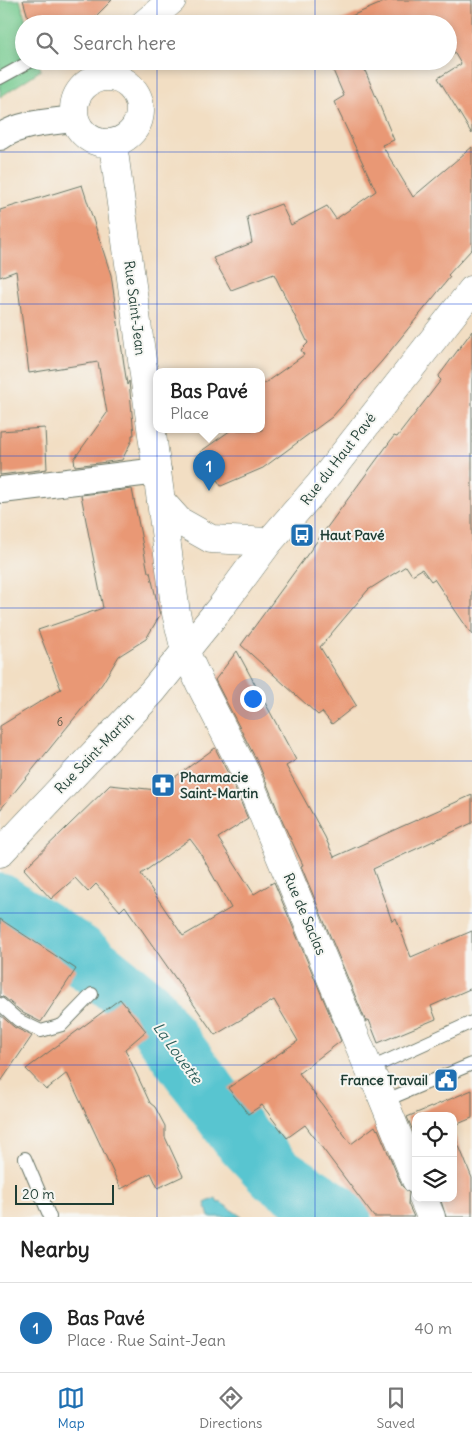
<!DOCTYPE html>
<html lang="en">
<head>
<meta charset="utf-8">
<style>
  :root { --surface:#fff; --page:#f6f6f6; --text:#222; --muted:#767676; --line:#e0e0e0; --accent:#1f6fb2 }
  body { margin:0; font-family:Delius,sans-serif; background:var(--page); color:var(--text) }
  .controls { position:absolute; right:15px; bottom:15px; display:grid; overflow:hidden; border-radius:10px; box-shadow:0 2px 8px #0003 }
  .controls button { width:45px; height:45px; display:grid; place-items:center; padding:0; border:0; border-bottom:1px solid var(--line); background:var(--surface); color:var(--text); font:25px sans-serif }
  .scale { position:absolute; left:15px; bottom:12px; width:99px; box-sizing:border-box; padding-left:5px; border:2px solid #1f3d34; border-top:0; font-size:14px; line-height:18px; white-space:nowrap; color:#1f3d34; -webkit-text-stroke:4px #f6f6f2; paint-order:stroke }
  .you { position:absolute; left:252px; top:698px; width:18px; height:18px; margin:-12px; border:4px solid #fff; border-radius:50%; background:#1a73e8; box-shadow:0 0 0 8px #1a73e833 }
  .badge { display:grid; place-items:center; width:32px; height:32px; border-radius:50%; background:var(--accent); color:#fff; font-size:16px; font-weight:700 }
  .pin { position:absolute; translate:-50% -41px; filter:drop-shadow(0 1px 2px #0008) }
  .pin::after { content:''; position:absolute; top:26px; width:18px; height:15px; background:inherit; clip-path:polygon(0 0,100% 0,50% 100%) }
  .popup { position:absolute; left:153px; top:368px; width:112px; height:65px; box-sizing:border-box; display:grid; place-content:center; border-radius:10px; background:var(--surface); filter:drop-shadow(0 1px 4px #0005); font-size:16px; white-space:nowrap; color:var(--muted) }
  .popup b { font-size:19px; color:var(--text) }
  .popup::after { content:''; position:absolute; left:50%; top:100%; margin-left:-10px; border:10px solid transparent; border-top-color:var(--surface) }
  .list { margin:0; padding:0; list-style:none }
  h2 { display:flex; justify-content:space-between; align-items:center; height:65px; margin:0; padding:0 20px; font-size:21px }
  h2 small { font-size:16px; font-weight:400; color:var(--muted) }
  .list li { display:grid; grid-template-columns:32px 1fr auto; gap:15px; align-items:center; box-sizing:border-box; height:90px; padding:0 20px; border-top:1px solid var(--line) }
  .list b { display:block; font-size:19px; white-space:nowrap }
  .list p { margin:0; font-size:16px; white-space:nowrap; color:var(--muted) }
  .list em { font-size:16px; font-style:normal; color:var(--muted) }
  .icon { flex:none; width:28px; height:28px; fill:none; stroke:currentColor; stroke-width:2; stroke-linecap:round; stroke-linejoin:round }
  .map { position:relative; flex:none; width:472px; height:1217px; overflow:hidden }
  .search { position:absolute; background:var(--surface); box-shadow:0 2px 8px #0003; left:15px; right:15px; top:15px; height:55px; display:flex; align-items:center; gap:12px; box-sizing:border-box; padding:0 18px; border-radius:28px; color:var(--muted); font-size:19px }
  .sheet { height:155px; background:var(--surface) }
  nav { display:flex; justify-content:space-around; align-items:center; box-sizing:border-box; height:70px; border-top:1px solid var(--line); background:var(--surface); font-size:14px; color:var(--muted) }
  nav a { display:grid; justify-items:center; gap:2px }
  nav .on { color:var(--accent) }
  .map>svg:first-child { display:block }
  .green { fill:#74ca8f; stroke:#4a8462 }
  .water { fill:#58c5d0; stroke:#3c8182 }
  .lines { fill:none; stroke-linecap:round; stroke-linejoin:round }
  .river { stroke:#58c5d0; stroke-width:59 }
  .building { fill:#e99875; fill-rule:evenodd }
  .service-casing { stroke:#697566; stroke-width:14 }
  .minor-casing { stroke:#697566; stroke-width:28 }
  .tertiary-casing { stroke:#697566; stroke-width:29 }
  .secondary-casing { stroke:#697566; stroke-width:29 }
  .service { stroke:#fff; stroke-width:12 }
  .minor { stroke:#fff; stroke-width:26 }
  .tertiary { stroke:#fff; stroke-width:28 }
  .secondary { stroke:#fff; stroke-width:28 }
  .grid { fill:none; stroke:#1d4ed8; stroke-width:1; stroke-opacity:0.55 }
  .labels { text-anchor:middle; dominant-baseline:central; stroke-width:4; stroke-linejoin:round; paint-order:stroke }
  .number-label { font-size:11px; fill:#525444 }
  .street-label { font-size:14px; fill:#1f3d34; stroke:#f6f6f2 }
  .poi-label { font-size:14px; font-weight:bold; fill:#1f3d34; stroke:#f6f6f2; text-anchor:start }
  .water-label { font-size:15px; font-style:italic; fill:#2d5f5b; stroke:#f6f6f2 }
</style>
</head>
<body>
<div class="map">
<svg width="472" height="1217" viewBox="0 0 472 1217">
  <rect width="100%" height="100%" fill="#f6f6f2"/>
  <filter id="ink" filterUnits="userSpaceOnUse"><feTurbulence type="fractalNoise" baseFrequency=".02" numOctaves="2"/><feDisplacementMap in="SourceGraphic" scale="10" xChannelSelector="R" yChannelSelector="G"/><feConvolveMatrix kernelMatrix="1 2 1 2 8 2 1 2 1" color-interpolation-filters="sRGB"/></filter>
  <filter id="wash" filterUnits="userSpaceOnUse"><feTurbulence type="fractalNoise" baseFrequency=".0096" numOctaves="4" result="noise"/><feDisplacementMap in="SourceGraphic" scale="20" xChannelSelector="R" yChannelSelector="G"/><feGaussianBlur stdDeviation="1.12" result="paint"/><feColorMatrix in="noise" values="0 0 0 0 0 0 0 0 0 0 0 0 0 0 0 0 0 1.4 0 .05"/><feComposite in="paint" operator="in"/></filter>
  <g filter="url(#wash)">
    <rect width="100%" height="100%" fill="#f2dec3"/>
    <!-- green -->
    <path class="green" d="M0 0H20L27 24H24V61H38L41 70 0 97Z"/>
    <!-- water -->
    <path class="water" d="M216 1198 218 1203 220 1202 242 1217H209L205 1203Z"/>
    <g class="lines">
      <!-- river -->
      <path class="river" d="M0 903 78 953 145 1007 239 1135 276 1174 342 1217"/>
    </g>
    <g id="blocks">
      <!-- building -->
      <g class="building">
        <path d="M23 0H112L88 24H30Z"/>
        <path d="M389 0H472V134L438 78 461 64 448 42V24H438L437 22 434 24H332Z"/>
        <path d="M329 61H361L394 140 382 145 413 197 472 147V249L448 275 450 277 382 361 332 417 263 468 221 486 200 452 231 430H262V385L304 355 301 350 308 343 274 274 231 290 213 258 252 243 247 217 281 204 291 225 327 206 336 219 376 191 334 102 344 96Z"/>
        <path d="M82 185 111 275 127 385 129 381 134 435H132V440L122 460 75 466 74 459 107 413 98 362 29 373 16 271 0 277V210Z"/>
        <path d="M472 331V635L434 579 431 581 422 569 412 575 406 566 368 590 320 647 356 705 332 724 322 712 318 715 241 645 394 436 397 437 441 380 438 377Z"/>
        <path d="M45 428 47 469 0 475V431Z"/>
        <path d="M132 489 148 572H150L160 615 146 639 119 656 102 684 0 810V726L61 689 38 630 103 608 81 495Z"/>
        <path d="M237 651 296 760 286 766 325 837 334 857 472 795V823L373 869 392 921 396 918 411 957 472 931V988L431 1006 436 1019 378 1043 369 1020 366 1022 301 866 303 865 283 823 259 765 215 680Z"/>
        <path d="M215 748 231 779 248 819 218 838 254 894 274 882 341 1041 299 1073 351 1144 375 1126 377 1130 378 1129 402 1186 409 1193 408 1204 414 1217H374L305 1125 287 1138 262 1105 248 1114 228 1088 298 1041 274 1000 215 1035 125 906 120 911 96 884 88 892 75 878 51 899 24 869 110 785 157 790ZM190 839 199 851 231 908 183 936 141 874Z"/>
        <path d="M0 919 76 969 41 1022 23 1013 5 998 0 996Z"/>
        <path d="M120 999 146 1031 125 1049 150 1103 155 1107 165 1126V1137L183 1176 158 1188 151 1173 121 1189 67 1073 46 1090 26 1069Z"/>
        <path d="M0 1015 14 1027 32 1036 0 1083Z"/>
        <path d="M472 1090V1118L453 1126V1116H416V1138L407 1117Z"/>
        <path d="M453 1131 472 1178V1217H446L440 1198H453Z"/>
      </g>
    </g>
  </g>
  <g filter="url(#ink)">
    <use href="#blocks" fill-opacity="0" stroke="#697566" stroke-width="1"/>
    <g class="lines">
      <!-- service casing -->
      <g class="service-casing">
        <g id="service">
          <path d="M0 78 31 61"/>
          <path d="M0 1004 18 1020 41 1031 62 1025 92 994"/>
          <path d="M369 1069 472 1022"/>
          <path d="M384 1101 472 1064"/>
          <path d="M25 1158 50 1217"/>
        </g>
      </g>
      <!-- minor casing -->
      <g class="minor-casing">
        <g id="minor">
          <path d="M0 137C20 123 50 122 74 119"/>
          <path d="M2 490 158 471"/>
        </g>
      </g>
      <!-- tertiary casing -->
      <g class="tertiary-casing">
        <g id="tertiary">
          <path d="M144 24 172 0"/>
          <circle cx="107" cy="110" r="33"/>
          <path d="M113 144 176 613 185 651 200 684 245 772 369 1069 379 1089 416 1180"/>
          <path d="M423 1198 431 1217"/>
        </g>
      </g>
      <!-- secondary casing -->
      <g class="secondary-casing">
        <g id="secondary">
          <path d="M161 501 179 521 211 539 269 542"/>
          <path d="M0 853 152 692 221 607 269 542 320 484 472 290"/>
        </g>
      </g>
      <!-- service -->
      <use href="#service" class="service"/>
      <!-- minor -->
      <use href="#minor" class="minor"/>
      <!-- tertiary -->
      <use href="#tertiary" class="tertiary"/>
      <!-- secondary -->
      <use href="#secondary" class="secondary"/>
    </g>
  </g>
  <!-- grid -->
  <path class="grid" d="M157 0V24M315 0V24M157 61V1217M315 61V1217M0 152H472M0 304H472M0 456H472M0 608H472M0 761H472M0 913H472M0 1065H472"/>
  <!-- icons -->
  <defs>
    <g id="bus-square" transform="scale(1.25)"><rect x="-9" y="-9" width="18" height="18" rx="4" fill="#1f6fb2" stroke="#f6f6f2"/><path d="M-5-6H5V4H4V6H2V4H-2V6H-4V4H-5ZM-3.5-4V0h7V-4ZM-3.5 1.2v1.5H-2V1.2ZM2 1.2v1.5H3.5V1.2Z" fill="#fff"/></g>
    <g id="pharmacy-square" transform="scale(1.25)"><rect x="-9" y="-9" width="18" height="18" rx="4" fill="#1f6fb2" stroke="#f6f6f2"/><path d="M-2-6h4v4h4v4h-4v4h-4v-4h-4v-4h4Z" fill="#fff"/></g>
    <g id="civic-square" transform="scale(1.25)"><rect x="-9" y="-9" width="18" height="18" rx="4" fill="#1f6fb2" stroke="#f6f6f2"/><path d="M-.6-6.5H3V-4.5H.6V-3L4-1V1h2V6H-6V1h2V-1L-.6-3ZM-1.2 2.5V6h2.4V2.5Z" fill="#fff"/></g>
  </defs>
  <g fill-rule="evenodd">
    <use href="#bus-square" x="302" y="535"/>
    <use href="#pharmacy-square" x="163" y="785"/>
    <use href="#civic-square" x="446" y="1080"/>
  </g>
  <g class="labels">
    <!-- number labels -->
    <g class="number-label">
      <text x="60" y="722">6</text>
    </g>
    <!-- street labels -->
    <g class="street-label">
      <text transform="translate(135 308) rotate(83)">Rue Saint-Jean</text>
      <text transform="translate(338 459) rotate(-52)">Rue du Haut Pavé</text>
      <text transform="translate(94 753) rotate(-46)">Rue Saint-Martin</text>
      <text transform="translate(305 914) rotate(67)">Rue de Saclas</text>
    </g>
    <!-- poi labels -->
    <g class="poi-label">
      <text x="320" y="535">Haut Pavé</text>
      <text x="180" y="777">Pharmacie<tspan x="180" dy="16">Saint-Martin</tspan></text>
      <text x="428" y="1080" text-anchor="end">France Travail</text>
    </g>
    <!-- water labels -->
    <g class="water-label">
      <text transform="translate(178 1053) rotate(54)">La Louette</text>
    </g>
  </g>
</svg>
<div class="controls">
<button><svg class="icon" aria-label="locate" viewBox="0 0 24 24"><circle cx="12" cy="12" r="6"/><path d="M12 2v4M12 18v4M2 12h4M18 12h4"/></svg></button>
<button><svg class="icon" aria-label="layers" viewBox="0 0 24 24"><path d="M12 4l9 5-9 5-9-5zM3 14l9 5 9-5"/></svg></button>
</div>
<div class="scale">20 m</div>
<div class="you"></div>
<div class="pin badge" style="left:209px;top:491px">1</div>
<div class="popup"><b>Bas Pavé</b>Place</div>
<div class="search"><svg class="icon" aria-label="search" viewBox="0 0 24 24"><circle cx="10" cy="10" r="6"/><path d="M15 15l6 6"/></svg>Search here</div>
</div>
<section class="sheet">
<h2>Nearby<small></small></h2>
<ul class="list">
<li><span class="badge">1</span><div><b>Bas Pavé</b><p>Place · Rue Saint-Jean</p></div><em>40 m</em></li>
</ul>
</section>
<nav>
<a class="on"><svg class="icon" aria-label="map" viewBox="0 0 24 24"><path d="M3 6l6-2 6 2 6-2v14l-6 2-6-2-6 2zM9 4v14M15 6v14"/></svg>Map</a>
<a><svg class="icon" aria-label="directions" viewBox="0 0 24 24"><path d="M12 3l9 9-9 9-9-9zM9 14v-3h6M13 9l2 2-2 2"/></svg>Directions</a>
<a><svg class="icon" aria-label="saved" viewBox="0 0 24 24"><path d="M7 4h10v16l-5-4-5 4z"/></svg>Saved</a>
</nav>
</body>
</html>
